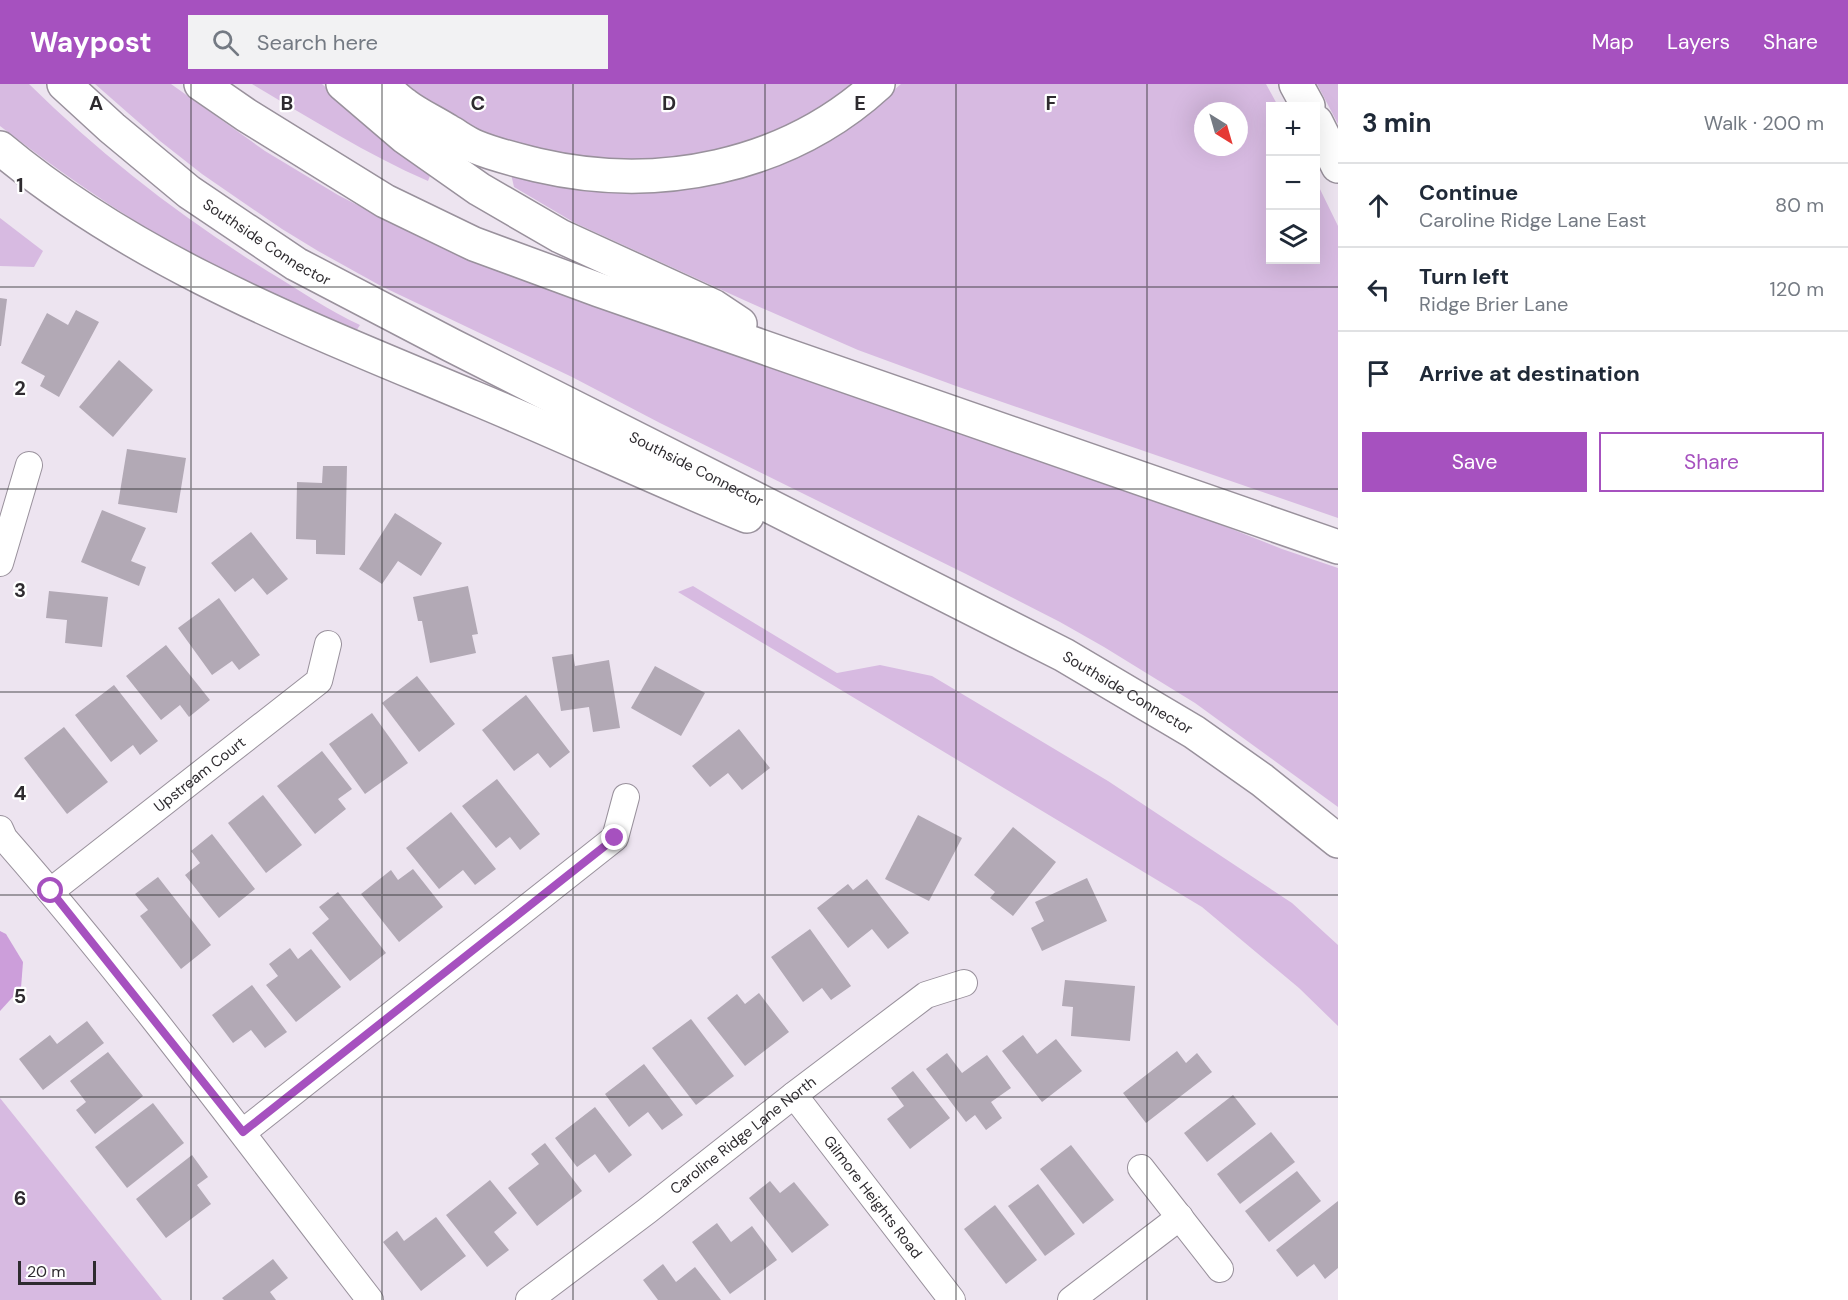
<!DOCTYPE html>
<html lang="en">
<head>
<meta charset="utf-8">
<style>
  :root { --surface:#fff; --page:#f2f2f3; --text:#1f2937; --muted:#747a83; --line:#e0e1e3; --accent:#a651bf }
  body { margin:0; font-family:"DM Sans",sans-serif; background:var(--page); color:var(--text) }
  .controls { position:absolute; right:18px; top:18px; display:grid; overflow:hidden; border-radius:0px; box-shadow:0 6px 24px #0002 }
  .controls button { width:54px; height:54px; display:grid; place-items:center; padding:0; border:0; border-bottom:2px solid var(--line); background:var(--surface); color:var(--text); font:30px sans-serif }
  .compass { position:absolute; left:1194px; top:18px; width:54px; height:54px; border-radius:50%; background:var(--surface); box-shadow:0 6px 24px #0002; rotate:143deg }
  .scale { position:absolute; left:18px; bottom:15px; width:78px; box-sizing:border-box; padding-left:6px; border:3px solid #2e2b2f; border-top:0; font-size:16px; line-height:21px; white-space:nowrap; color:#2e2b2f; -webkit-text-stroke:4px #fff; paint-order:stroke }
  .stop { position:absolute; width:18px; height:18px; margin:-14px; border:4px solid #a651bf; border-radius:50%; background:#fff }
  .stop.end { background:#a651bf; border-color:#fff; box-shadow:0 2px 6px #0008 }
  .list { margin:0; padding:0; list-style:none }
  h2 { display:flex; justify-content:space-between; align-items:center; height:78px; margin:0; padding:0 24px; font-size:26px }
  h2 small { font-size:20px; font-weight:400; color:var(--muted) }
  .list li { display:grid; grid-template-columns:39px 1fr auto; gap:18px; align-items:center; box-sizing:border-box; height:84px; padding:0 24px; border-top:2px solid var(--line) }
  .list b { display:block; font-size:22px; white-space:nowrap }
  .list p { margin:0; font-size:20px; white-space:nowrap; color:var(--muted) }
  .list em { font-size:20px; font-style:normal; color:var(--muted) }
  .actions { display:flex; gap:12px; padding:18px 24px }
  .actions a { flex:1; padding:14px 0; border:2px solid var(--accent); border-radius:0px; text-align:center; font-size:21px; color:var(--accent) }
  .actions .main { background:var(--accent); color:#fff }
  .icon { flex:none; width:33px; height:33px; fill:none; stroke:currentColor; stroke-width:2; stroke-linecap:round; stroke-linejoin:round }
  .map { position:relative; flex:none; width:1338px; height:1216px; overflow:hidden }
  header { display:flex; align-items:center; gap:36px; box-sizing:border-box; height:84px; padding:0 30px; background:var(--accent); color:#fff }
  header strong { font-size:28px }
  nav { display:flex; gap:33px; margin-inline-start:auto; font-size:21px }
  .search { width:420px; height:54px; background:var(--page); display:flex; align-items:center; gap:15px; box-sizing:border-box; padding:0 21px; border-radius:0px; color:var(--muted); font-size:22px }
  main { display:flex }
  aside { flex:1; background:var(--surface) }
  .map>svg:first-child { display:block }
  .green { fill:#d7bae1; fill-rule:evenodd }
  .water { fill:#cc9eda }
  .building { fill:#b2a9b5 }
  .lines { fill:none; stroke-linecap:round; stroke-linejoin:round }
  .minor-casing { stroke:#99919c; stroke-width:28 }
  .motorway-casing { stroke:#99919c; stroke-width:36 }
  .minor { stroke:#fff; stroke-width:26 }
  .motorway { stroke:#fff; stroke-width:33 }
  .route { stroke:#a651bf; stroke-width:8 }
  .grid { fill:none; stroke:#2e2b2f; stroke-width:1.5; stroke-opacity:0.55 }
  .labels { text-anchor:middle; dominant-baseline:central; stroke-width:4.5; stroke-linejoin:round; paint-order:stroke }
  .street-label { font-size:15px; fill:#2e2b2f; stroke:#fff }
  .grid-label { font-size:20px; text-anchor:middle; font-weight:bold; fill:#2e2b2f; stroke:#fff; stroke-width:4.5; stroke-linejoin:round; paint-order:stroke }
</style>
</head>
<body>
<header>
<strong>Waypost</strong>
<div class="search"><svg class="icon" aria-label="search" viewBox="0 0 24 24"><circle cx="10" cy="10" r="6"/><path d="M15 15l6 6"/></svg>Search here</div>
<nav><a>Map</a><a>Layers</a><a>Share</a></nav>
</header>
<main>
<div class="map">
<svg width="1338" height="1216" viewBox="0 0 1338 1216">
  <rect width="100%" height="100%" fill="#ede4f0"/>
  <!-- green -->
  <g class="green">
    <path d="M0 0H29C102 72 182 134 269 188 299 206 328 226 360 241L356 247C296 221 235 196 178 163 116 127 57 86 0 42Z"/>
    <path d="M95 0H171L265 67 338 111 406 146 469 175 1204 434 1282 465 1338 484V723L1195 619 1104 563 1060 538 966 490 660 339 572 293 381 202 318 167 282 145 202 90 160 57Z"/>
    <path d="M252 0H322L387 56 431 89 428 97C366 70 310 34 252 0Z"/>
    <path d="M406 0H862L828 24 734 66 615 80 503 58 454 33 415 8Z"/>
    <path d="M901 0H1266L1278 22H1270V176H1316V97L1338 142V434L956 302 858 266 746 217 575 139 514 103 511 90 614 107H670L717 99 859 36ZM1203 27H1239V63H1203Z"/>
    <path d="M1317 0H1338V40Z"/>
    <path d="M0 134 43 167 34 183 0 182Z"/>
    <path d="M693 502 837 589 880 581 932 592 1108 697 1292 819 1338 861V942L1299 904 1202 823 678 508Z"/>
    <path d="M0 1014 162 1216H0Z"/>
  </g>
  <!-- water -->
  <path class="water" d="M0 847 6 850 23 878 21 904 0 927Z"/>
  <!-- building -->
  <g class="building">
    <path d="M0 214 7 215 1 262H0Z"/>
    <path d="M76 226 99 238 59 313 40 302 45 292 21 279 47 229 68 241Z"/>
    <path d="M119 276 153 306 113 353 79 323Z"/>
    <path d="M127 365 186 374 177 429 118 420Z"/>
    <path d="M323 382H347L345 471 316 470V456L296 455 297 398 322 399Z"/>
    <path d="M102 426 146 444 131 477 146 483 139 502 81 478Z"/>
    <path d="M395 429 442 459 421 492 398 477 382 500 359 485Z"/>
    <path d="M251 448 288 495 267 511 253 494 235 508 211 479Z"/>
    <path d="M468 502 478 550 472 551 476 569 430 579 422 537H418L413 513Z"/>
    <path d="M49 507 108 513 102 563 65 559 67 536 46 534Z"/>
    <path d="M219 514 260 571 239 586 232 577 212 591 178 544Z"/>
    <path d="M166 561 210 616 189 633 180 621 161 636 126 592Z"/>
    <path d="M573 570 575 582 609 576 620 644 593 648 589 623 561 627 552 573Z"/>
    <path d="M655 582 705 609 681 652 631 624Z"/>
    <path d="M417 592 455 640 419 668 382 619Z"/>
    <path d="M114 601 158 657 140 671 133 661 111 678 75 631Z"/>
    <path d="M526 611 570 668 550 684 538 669 514 687 482 646Z"/>
    <path d="M372 629 408 679 365 710 329 660Z"/>
    <path d="M64 643 108 698 67 730 24 674Z"/>
    <path d="M739 645 770 684 742 706 728 689 710 703 692 682Z"/>
    <path d="M322 667 352 705 338 715 346 725 315 750 277 702Z"/>
    <path d="M497 695 540 750 520 766 510 753 496 764 462 722Z"/>
    <path d="M263 711 302 761 266 789 228 739Z"/>
    <path d="M451 728 496 785 475 801 463 786 439 805 406 764Z"/>
    <path d="M918 731 962 754 929 817 885 795Z"/>
    <path d="M1013 743 1056 778 1013 832 990 814 995 808 974 791Z"/>
    <path d="M212 750 255 805 219 834 185 791 200 779 191 767Z"/>
    <path d="M413 785 443 823 399 858 361 810 391 786 398 796Z"/>
    <path d="M158 793 211 861 181 885 140 832 148 826 135 810Z"/>
    <path d="M1087 794 1107 837 1042 867 1031 844 1044 837 1035 818Z"/>
    <path d="M867 795 909 849 888 865 872 845 848 864 817 824 848 800 853 806Z"/>
    <path d="M338 808 386 869 350 897 312 849 329 835 319 823Z"/>
    <path d="M810 845 851 902 831 916 822 904 803 918 771 873Z"/>
    <path d="M290 864 298 875 311 865 341 903 296 938 266 901 278 892 269 880Z"/>
    <path d="M1065 896 1135 902 1130 957 1071 952 1073 923 1062 922Z"/>
    <path d="M252 901 287 948 265 964 251 946 233 959 212 931Z"/>
    <path d="M759 909 789 948 745 982 707 934 737 910 745 920Z"/>
    <path d="M691 935 734 992 696 1021 652 964Z"/>
    <path d="M87 937 104 959 43 1006 19 975 50 951 57 960Z"/>
    <path d="M1023 951 1037 970 1056 955 1082 987 1042 1018 1002 967Z"/>
    <path d="M1177 967 1186 979 1197 969 1212 988 1146 1039 1123 1009Z"/>
    <path d="M108 968 143 1012 95 1050 76 1026 86 1018 70 997Z"/>
    <path d="M947 969 962 989 987 971 1011 1004 991 1018 1002 1034 986 1046 975 1031 966 1038 926 985Z"/>
    <path d="M644 980 683 1031 662 1046 648 1028 629 1043 605 1010Z"/>
    <path d="M913 987 950 1034 910 1065 887 1035 904 1022 891 1004Z"/>
    <path d="M1233 1011 1256 1040 1207 1078 1184 1049Z"/>
    <path d="M153 1019 184 1059 127 1104 95 1063Z"/>
    <path d="M595 1023 632 1071 609 1089 595 1070 577 1083 555 1054Z"/>
    <path d="M1271 1048 1295 1078 1240 1120 1217 1090Z"/>
    <path d="M545 1059 582 1107 537 1142 508 1104 539 1080 531 1070Z"/>
    <path d="M1071 1061 1114 1116 1083 1140 1040 1085Z"/>
    <path d="M192 1071 208 1093 197 1101 211 1120 166 1154 136 1115Z"/>
    <path d="M1297 1087 1321 1117 1269 1158 1245 1127Z"/>
    <path d="M490 1096 517 1129 494 1148 509 1166 487 1183 446 1131Z"/>
    <path d="M770 1097 780 1109 794 1098 829 1141 792 1169 749 1114Z"/>
    <path d="M1038 1100 1075 1150 1045 1172 1008 1122Z"/>
    <path d="M1338 1117V1184L1325 1195 1314 1180 1297 1193 1276 1166Z"/>
    <path d="M995 1121 1037 1176 1006 1200 964 1145Z"/>
    <path d="M436 1133 466 1172 421 1207 383 1158 397 1147 404 1157Z"/>
    <path d="M717 1139 731 1158 752 1142 777 1176 730 1210 692 1158Z"/>
    <path d="M273 1175 288 1194 270 1208 276 1216H224L222 1214Z"/>
    <path d="M663 1180 676 1198 695 1183 721 1216H658L643 1196Z"/>
  </g>
  <g class="lines">
    <!-- minor casing -->
    <g class="minor-casing">
      <g id="minor">
        <path d="M0 479 29 381"/>
        <path d="M0 745 4 754C134 902 250 1061 370 1216"/>
        <path id="s1" d="M51 807 319 597 328 560"/>
        <path id="s2" d="M794 1011 952 1216"/>
        <path d="M243 1048 615 754 626 713"/>
        <path d="M1141 1084 1220 1185"/>
        <path id="s3" d="M529 1216 647 1127 794 1011 926 911 964 899"/>
        <path d="M1071 1216 1180 1133"/>
      </g>
    </g>
    <!-- motorway casing -->
    <g class="motorway-casing">
      <g id="motorway">
        <path id="s4" d="M64 0 112 44 189 108 296 180 451 261 1064 571 1194 648 1262 696 1338 757"/>
        <path d="M201 0 246 31 385 117 474 160 599 206 1338 463"/>
        <path d="M343 0 405 53 479 105 560 152 713 222 740 240"/>
        <path d="M381 0C389 7 396 15 405 21 418 31 434 38 448 47 457 52 466 59 476 63 495 71 517 76 537 81 657 109 786 84 878 0"/>
        <path d="M1296 0 1308 22"/>
        <path d="M1316 38 1338 82"/>
        <path d="M0 64C139 180 308 244 472 313 564 351 654 394 747 432"/>
      </g>
    </g>
    <!-- minor -->
    <use href="#minor" class="minor"/>
    <!-- motorway -->
    <use href="#motorway" class="motorway"/>
  </g>
  <g class="lines">
    <!-- route -->
    <path class="route" d="M51 807 243 1048 615 754"/>
  </g>
  <!-- grid -->
  <path class="grid" d="M191 0V1216M382 0V1216M573 0V1216M765 0V1216M956 0V1216M1147 0V1216M0 203H1338M0 405H1338M0 608H1338M0 811H1338M0 1013H1338"/>
  <g class="labels">
    <!-- street labels -->
    <g class="street-label">
      <text stroke="none"><textPath href="#s4" startOffset="258">Southside Connector</textPath></text>
      <text stroke="none"><textPath href="#s4" startOffset="744">Southside Connector</textPath></text>
      <text stroke="none"><textPath href="#s4" startOffset="1230">Southside Connector</textPath></text>
      <text stroke="none"><textPath href="#s1" startOffset="189">Upstream Court</textPath></text>
      <text stroke="none"><textPath href="#s3" startOffset="270">Caroline Ridge Lane North</textPath></text>
      <text stroke="none"><textPath href="#s2" startOffset="129">Gilmore Heights Road</textPath></text>
    </g>
  </g>
  <g class="grid-label">
    <text x="96" y="26">A</text>
    <text x="287" y="26">B</text>
    <text x="478" y="26">C</text>
    <text x="669" y="26">D</text>
    <text x="860" y="26">E</text>
    <text x="1051" y="26">F</text>
    <text x="20" y="108">1</text>
    <text x="20" y="311">2</text>
    <text x="20" y="513">3</text>
    <text x="20" y="716">4</text>
    <text x="20" y="919">5</text>
    <text x="20" y="1121">6</text>
  </g>
</svg>
<div class="controls">
<button>+</button>
<button>−</button>
<button><svg class="icon" aria-label="layers" viewBox="0 0 24 24"><path d="M12 4l9 5-9 5-9-5zM3 14l9 5 9-5"/></svg></button>
</div>
<svg class="compass" viewBox="-18 -18 36 36"><path d="M0-13l5 13h-10z" fill="#e53935"/><path d="M0 13l5-13h-10z" fill="#747a83"/></svg>
<div class="scale">20 m</div>
<div class="stop" style="left:51px;top:807px"></div>
<div class="stop end" style="left:615px;top:754px"></div>
</div>
<aside>
<h2>3 min<small>Walk · 200 m</small></h2>
<ul class="list">
<li><svg class="icon" aria-label="ahead" viewBox="0 0 24 24"><path d="M12 20V5M6 11l6-6 6 6"/></svg><div><b>Continue</b><p>Caroline Ridge Lane East</p></div><em>80 m</em></li>
<li><svg class="icon" aria-label="left" viewBox="0 0 24 24"><path d="M17 20v-9H6M10 6l-5 5 5 5"/></svg><div><b>Turn left</b><p>Ridge Brier Lane</p></div><em>120 m</em></li>
<li><svg class="icon" aria-label="arrive" viewBox="0 0 24 24"><path d="M6 21V4h12l-3 4 3 4H6"/></svg><div><b>Arrive at destination</b></div></li>
</ul>
<div class="actions"><a class="main">Save</a><a>Share</a></div>
</aside>
</main>
</body>
</html>
